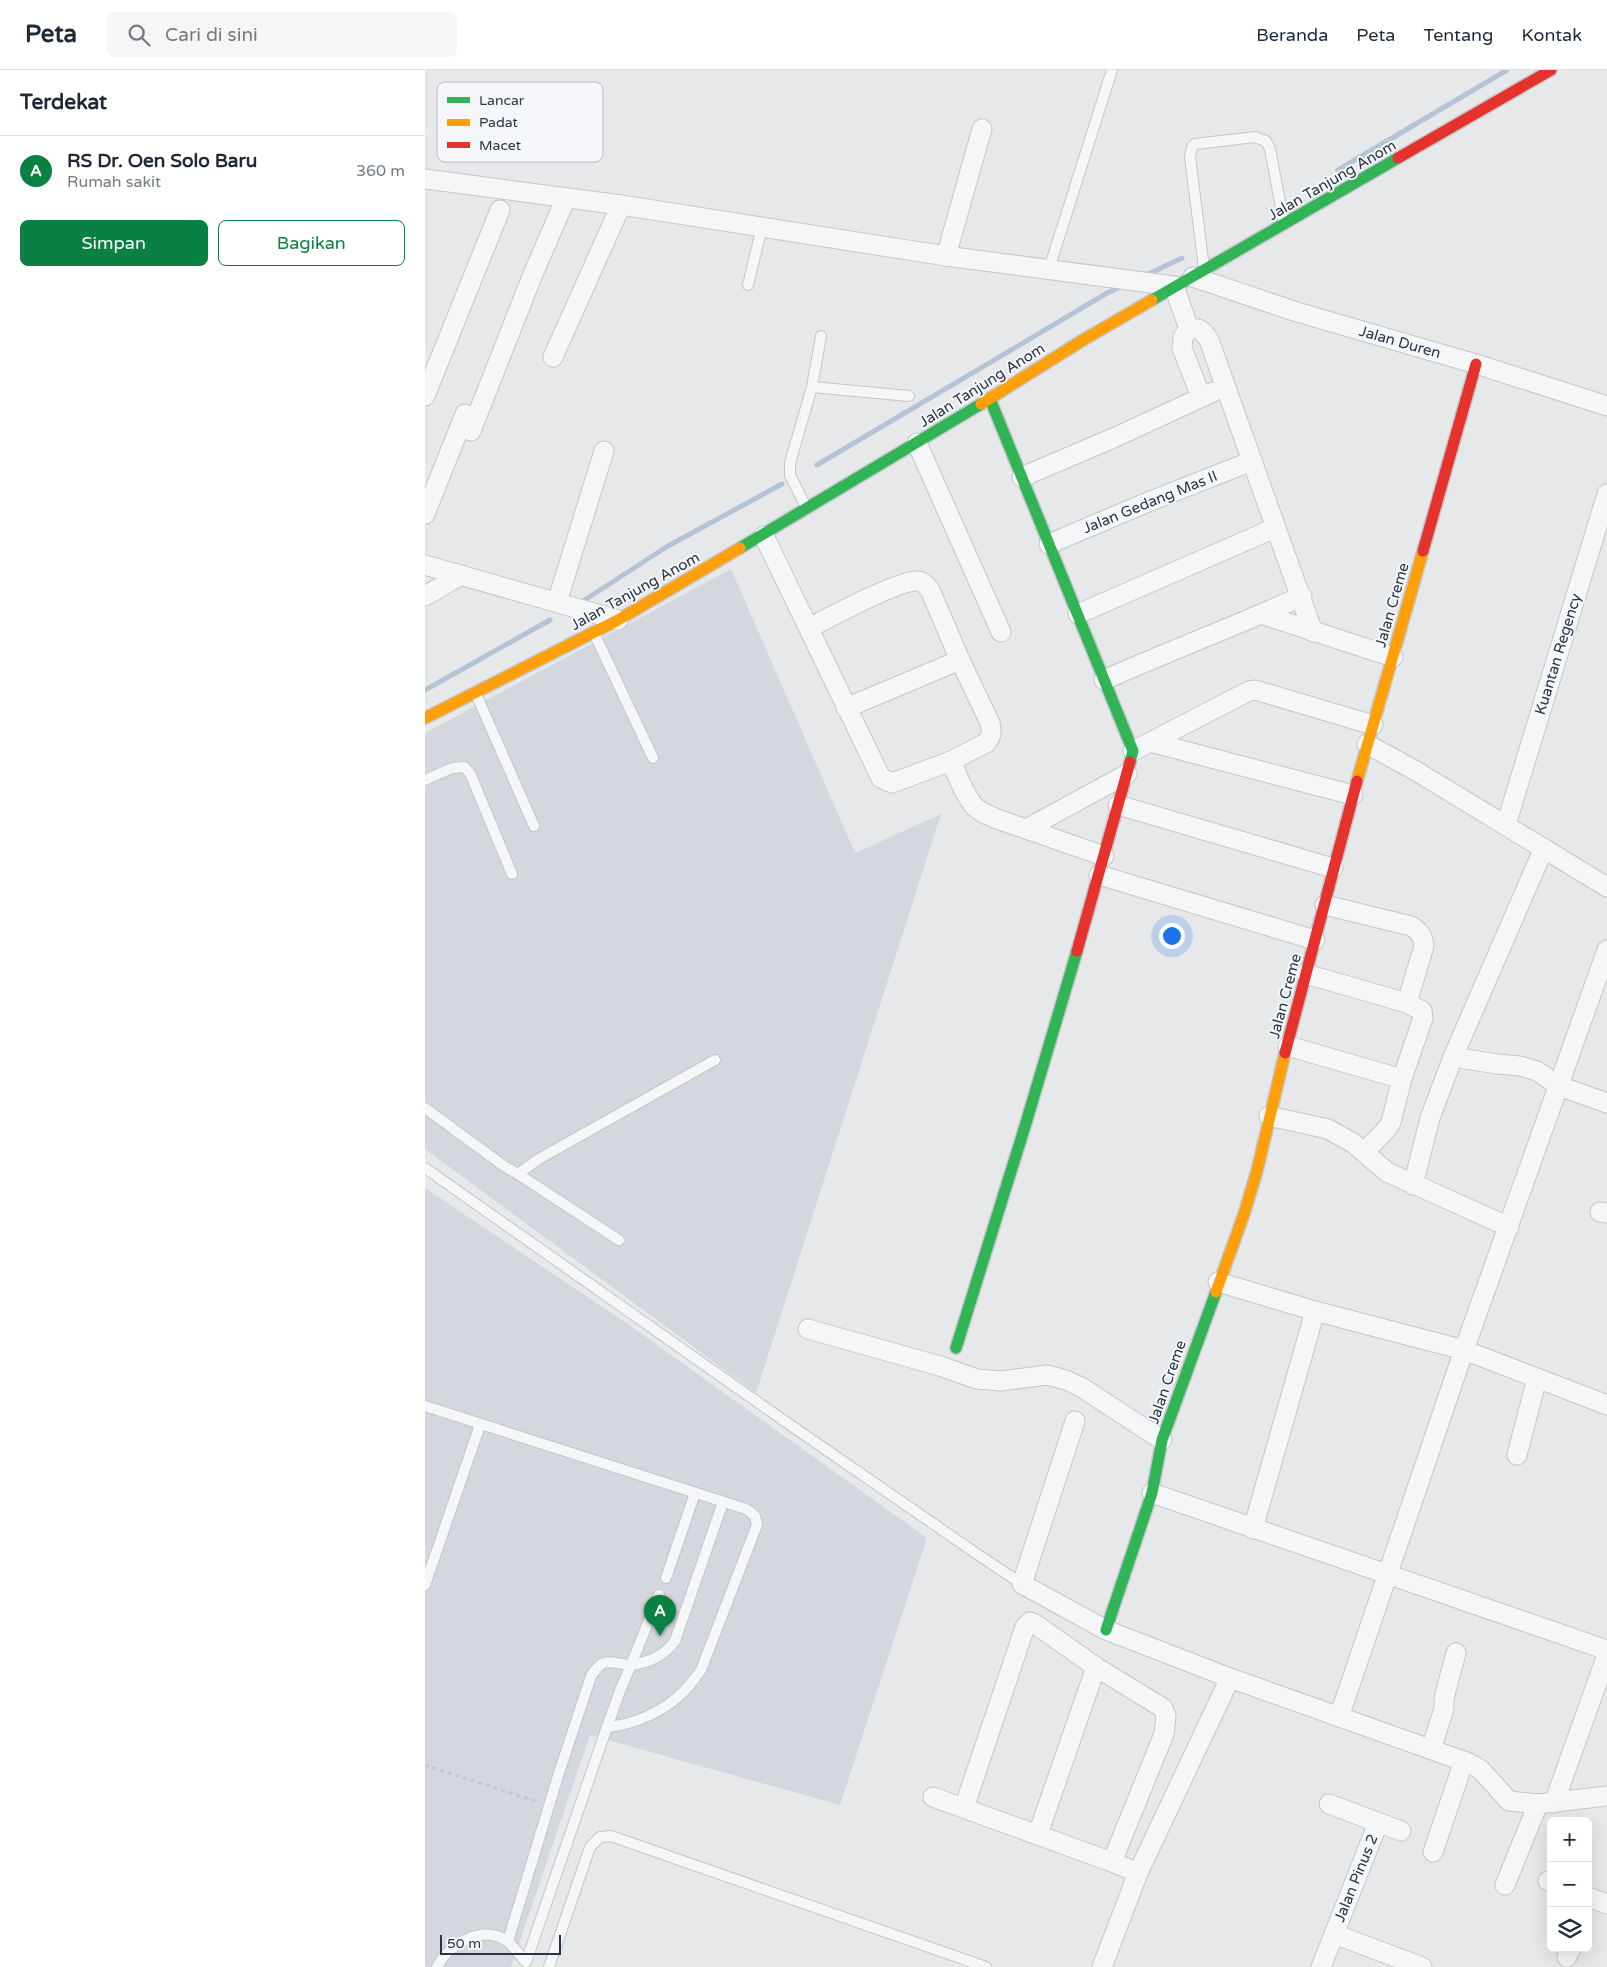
<!DOCTYPE html>
<html lang="id">
<head>
<meta charset="utf-8">
<style>
  :root { --surface:#fff; --page:#f6f6f7; --text:#1f2937; --muted:#747a83; --line:#e0e1e3; --accent:#0b8043 }
  body { margin:0; font-family:"Varela Round",sans-serif; background:var(--page); color:var(--text) }
  .controls { position:absolute; right:15px; bottom:15px; display:grid; overflow:hidden; border-radius:8px; box-shadow:0 5px 20px #0002 }
  .controls button { width:45px; height:45px; display:grid; place-items:center; padding:0; border:0; border-bottom:1px solid var(--line); background:var(--surface); color:var(--text); font:25px sans-serif }
  .scale { position:absolute; left:15px; bottom:12px; width:121px; box-sizing:border-box; padding-left:5px; border:2px solid #2b3445; border-top:0; font-size:14px; line-height:18px; white-space:nowrap; color:#2b3445; -webkit-text-stroke:4px #f4f6f9; paint-order:stroke }
  .you { position:absolute; left:746px; top:865px; width:18px; height:18px; margin:-12px; border:4px solid #fff; border-radius:50%; background:#1a73e8; box-shadow:0 0 0 8px #1a73e833 }
  .badge { display:grid; place-items:center; width:32px; height:32px; border-radius:50%; background:var(--accent); color:#fff; font-size:16px; font-weight:700 }
  .pin { position:absolute; translate:-50% -41px; filter:drop-shadow(0 1px 2px #0008) }
  .pin::after { content:''; position:absolute; top:26px; width:18px; height:15px; background:inherit; clip-path:polygon(0 0,100% 0,50% 100%) }
  .list { margin:0; padding:0; list-style:none }
  h2 { display:flex; justify-content:space-between; align-items:center; height:65px; margin:0; padding:0 20px; font-size:21px }
  h2 small { font-size:16px; font-weight:400; color:var(--muted) }
  .list li { display:grid; grid-template-columns:32px 1fr auto; gap:15px; align-items:center; box-sizing:border-box; height:70px; padding:0 20px; border-top:1px solid var(--line) }
  .list b { display:block; font-size:19px; white-space:nowrap }
  .list p { margin:0; font-size:16px; white-space:nowrap; color:var(--muted) }
  .list em { font-size:16px; font-style:normal; color:var(--muted) }
  .actions { display:flex; gap:10px; padding:15px 20px }
  .actions a { flex:1; padding:11px 0; border:1px solid var(--accent); border-radius:8px; text-align:center; font-size:18px; color:var(--accent) }
  .actions .main { background:var(--accent); color:#fff }
  .icon { flex:none; width:28px; height:28px; fill:none; stroke:currentColor; stroke-width:2; stroke-linecap:round; stroke-linejoin:round }
  .map { position:relative; flex:none; width:1182px; height:1897px; overflow:hidden }
  header { display:flex; align-items:center; gap:30px; box-sizing:border-box; height:70px; padding:0 25px; background:var(--surface); border-bottom:1px solid var(--line) }
  header strong { font-size:24px }
  nav { display:flex; gap:28px; margin-inline-start:auto; font-size:18px }
  .search { width:350px; height:45px; background:var(--page); display:flex; align-items:center; gap:12px; box-sizing:border-box; padding:0 18px; border-radius:8px; color:var(--muted); font-size:19px }
  main { display:flex }
  aside { flex:1; background:var(--surface) }
  .map>svg:first-child { display:block }
  .built { fill:#d4d7dd }
  .lines { fill:none; stroke-linecap:round; stroke-linejoin:round }
  .stream { stroke:#b4c4d5; stroke-width:5 }
  .lane-casing { stroke:#c4c6c8; stroke-width:12 }
  .street-casing { stroke:#c4c6c8; stroke-width:21 }
  .fast-casing { stroke:#c4c6c8; stroke-width:14 }
  .slow-casing { stroke:#c4c6c8; stroke-width:14 }
  .jam-casing { stroke:#c4c6c8; stroke-width:14 }
  .path { stroke:#c5c6ca; stroke-width:3; stroke-dasharray:4 4; stroke-linecap:butt }
  .lane { stroke:#f5f6f7; stroke-width:10 }
  .street { stroke:#f5f6f7; stroke-width:19 }
  .fast { stroke:#30b455; stroke-width:11 }
  .slow { stroke:#ff9f0a; stroke-width:11 }
  .jam { stroke:#e5322d; stroke-width:11 }
  .labels { text-anchor:middle; dominant-baseline:central; stroke-width:4; stroke-linejoin:round; paint-order:stroke }
  .street-label { font-size:15px; fill:#2b3445; stroke:#f4f6f9 }
  .key { fill:#f4f6f9; stroke:#b8bcc3; stroke-width:1 }
  .key-label { font-size:14px; fill:#2b3445 }
</style>
</head>
<body>
<header>
<strong>Peta</strong>
<div class="search"><svg class="icon" aria-label="search" viewBox="0 0 24 24"><circle cx="10" cy="10" r="6"/><path d="M15 15l6 6"/></svg>Cari di sini</div>
<nav><a>Beranda</a><a>Peta</a><a>Tentang</a><a>Kontak</a></nav>
</header>
<main>
<aside>
<h2>Terdekat<small></small></h2>
<ul class="list">
<li><span class="badge">A</span><div><b>RS Dr. Oen Solo Baru</b><p>Rumah sakit</p></div><em>360 m</em></li>
</ul>
<div class="actions"><a class="main">Simpan</a><a>Bagikan</a></div>
</aside>
<div class="map">
<svg width="1182" height="1897" viewBox="0 0 1182 1897">
  <rect width="100%" height="100%" fill="#e6e8ea"/>
  <!-- built -->
  <g class="built">
    <path d="M306 499 430 783 516 744 331 1323 0 1079V663Z"/>
    <path d="M0 1118 207 1257 502 1468 415 1735 165 1665 86 1897H0Z"/>
  </g>
  <g class="lines">
    <!-- stream -->
    <g class="stream">
      <path d="M913 100 1082 0"/>
      <path d="M719 206 757 188"/>
      <path d="M392 395 684 222 697 216"/>
      <path d="M155 533 243 476 357 414"/>
      <path d="M0 620 125 550"/>
    </g>
    <!-- lane casing -->
    <g class="lane-casing">
      <g id="lane">
        <path d="M779 198 765 87 767 77 770 74 830 67 841 71 845 79 859 153"/>
        <path d="M624 199 687 0"/>
        <path d="M323 215 337 157"/>
        <path d="M387 317 484 326"/>
        <path d="M381 437 365 405V393L387 317 396 266"/>
        <path d="M169 563 228 688"/>
        <path d="M51 624 109 756"/>
        <path d="M0 710 27 698 39 697 45 703 87 804"/>
        <path d="M0 1038 79 1096 93 1104 112 1090 290 990"/>
        <path d="M0 1098 348 1343 552 1484 597 1514"/>
        <path d="M93 1104 194 1170"/>
        <path d="M0 1336 321 1439 330 1446 332 1455 276 1600C270 1608 264 1617 256 1624 238 1642 207 1655 182 1657L101 1892C95 1886 89 1876 82 1871 57 1854 24 1874 12 1897"/>
        <path d="M241 1508 270 1423"/>
        <path d="M0 1515 55 1355"/>
        <path d="M182 1657 196 1618 206 1595C225 1592 239 1586 250 1571L298 1432"/>
        <path d="M83 1871 133 1706 166 1606C179 1586 184 1593 206 1595L234 1525"/>
        <path d="M124 1897 165 1777 175 1767 186 1766 561 1897"/>
      </g>
    </g>
    <!-- street casing -->
    <g class="street-casing">
      <g id="street">
        <path d="M0 109 196 135 521 186 749 216 764 259"/>
        <path d="M521 186 557 59"/>
        <path d="M768 207 872 242 1051 294 1182 336"/>
        <path d="M128 287 196 135"/>
        <path d="M0 326 75 140"/>
        <path d="M776 327 757 278 758 267 764 259C775 257 779 262 784 270L888 562"/>
        <path d="M46 361 108 204 141 128"/>
        <path d="M492 373 576 562"/>
        <path d="M597 407 693 366 788 322"/>
        <path d="M0 444 40 344"/>
        <path d="M339 466 456 708 467 713 526 691 561 673C567 666 567 662 565 653L535 590 505 520C502 516 498 511 493 511 476 509 403 548 384 558"/>
        <path d="M624 474 723 432 827 391"/>
        <path d="M0 495 193 550"/>
        <path d="M0 526 36 505"/>
        <path d="M132 532 179 381"/>
        <path d="M653 544 850 458"/>
        <path d="M836 544 968 587"/>
        <path d="M679 610C744 581 811 556 877 526"/>
        <path d="M421 638 535 590"/>
        <path d="M725 672 928 725"/>
        <path d="M942 674 991 701 1182 817"/>
        <path d="M708 681 824 621 830 620 948 655"/>
        <path d="M526 691C533 706 539 725 550 737 560 747 588 754 601 759L702 704"/>
        <path d="M693 735 908 798"/>
        <path d="M1084 745 1182 424"/>
        <path d="M601 759 679 786"/>
        <path d="M674 805 890 870"/>
        <path d="M900 835 986 856C994 861 998 865 999 876L982 933"/>
        <path d="M881 904 982 933 997 941 998 948 977 1009 966 1052 961 1060 939 1082"/>
        <path d="M863 976 977 1009"/>
        <path d="M1028 987 1072 994 1095 996 1112 1001 1134 1016 1182 1033"/>
        <path d="M844 1046 903 1059 928 1073 962 1102 1084 1157"/>
        <path d="M988 1115 1005 1048 1028 987 1119 778"/>
        <path d="M1175 1142 1182 1143"/>
        <path d="M793 1212 890 1241"/>
        <path d="M383 1259 515 1296 552 1309 576 1311 622 1305 641 1310 656 1317 737 1370"/>
        <path d="M650 1351 597 1514 681 1560 805 1608 1044 1693 1056 1700 1084 1731 1113 1734 1182 1726"/>
        <path d="M1092 1385 1112 1308"/>
        <path d="M727 1423 1182 1580"/>
        <path d="M828 1459 890 1241 1039 1280 1182 1335"/>
        <path d="M914 1647 1039 1280 1182 880"/>
        <path d="M1006 1679 1019 1639V1628L1031 1583"/>
        <path d="M508 1727 687 1792 713 1803"/>
        <path d="M1129 1733 1182 1585"/>
        <path d="M904 1734 976 1761"/>
        <path d="M539 1738 600 1557 605 1552 610 1554 671 1597 738 1638 741 1646 739 1664 687 1792"/>
        <path d="M613 1764 671 1597"/>
        <path d="M1008 1782 1039 1691"/>
        <path d="M1123 1811 1126 1812"/>
        <path d="M1080 1815 1113 1734"/>
        <path d="M1163 1827 1182 1834"/>
        <path d="M909 1864 997 1897"/>
        <path d="M1142 1887 1146 1878"/>
        <path d="M677 1897 713 1803 805 1608"/>
        <path d="M896 1897 953 1753"/>
      </g>
    </g>
    <!-- fast casing -->
    <g class="fast-casing">
      <g id="fast">
        <path d="M727 230 973 88"/>
        <path d="M565 329 708 681 705 692"/>
        <path d="M315 478 556 334"/>
        <path d="M531 1278 601 1053 652 881"/>
        <path d="M681 1560 727 1423 737 1370 791 1222"/>
      </g>
    </g>
    <!-- slow casing -->
    <g class="slow-casing">
      <g id="slow">
        <path d="M556 334 658 270 727 230"/>
        <path d="M0 648 193 550 315 478"/>
        <path d="M932 711 998 481"/>
        <path d="M791 1222 819 1144 832 1101 860 983"/>
      </g>
    </g>
    <!-- jam casing -->
    <g class="jam-casing">
      <g id="jam">
        <path d="M973 88 1126 0"/>
        <path d="M998 481 1051 294"/>
        <path d="M652 881 705 692"/>
        <path d="M860 983 932 711"/>
      </g>
    </g>
    <!-- path -->
    <path class="path" d="M0 1695 113 1732"/>
    <!-- lane -->
    <use href="#lane" class="lane"/>
    <!-- street -->
    <use href="#street" class="street"/>
    <!-- fast -->
    <use href="#fast" class="fast"/>
    <!-- slow -->
    <use href="#slow" class="slow"/>
    <!-- jam -->
    <use href="#jam" class="jam"/>
  </g>
  <g class="labels">
    <!-- street labels -->
    <g class="street-label">
      <text transform="translate(907 110) rotate(-30)">Jalan Tanjung Anom</text>
      <text transform="translate(975 272) rotate(16)">Jalan Duren</text>
      <text transform="translate(557 315) rotate(-32)">Jalan Tanjung Anom</text>
      <text transform="translate(725 432) rotate(-22)">Jalan Gedang Mas II</text>
      <text transform="translate(210 521) rotate(-29)">Jalan Tanjung Anom</text>
      <text transform="translate(967 535) rotate(-74)">Jalan Creme</text>
      <text transform="translate(1133 584) rotate(-73)">Kuantan Regency</text>
      <text transform="translate(860 926) rotate(-75)">Jalan Creme</text>
      <text transform="translate(742 1312) rotate(-71)">Jalan Creme</text>
      <text transform="translate(931 1808) rotate(-68)">Jalan Pinus 2</text>
    </g>
  </g>
  <!-- legend -->
  <rect x="12" y="12" width="166" height="80" rx="8" class="key"/>
  <rect x="22" y="27" width="23" height="6" fill="#30b455"/>
  <rect x="22" y="49" width="23" height="7" fill="#ff9f0a"/>
  <rect x="22" y="72" width="23" height="6" fill="#e5322d"/>
  <g class="key-label">
    <text x="54" y="35">Lancar</text>
    <text x="54" y="57">Padat</text>
    <text x="54" y="80">Macet</text>
  </g>
</svg>
<div class="controls">
<button>+</button>
<button>−</button>
<button><svg class="icon" aria-label="layers" viewBox="0 0 24 24"><path d="M12 4l9 5-9 5-9-5zM3 14l9 5 9-5"/></svg></button>
</div>
<div class="scale">50 m</div>
<div class="you"></div>
<div class="pin badge" style="left:235px;top:1566px">A</div>
</div>
</main>
</body>
</html>
